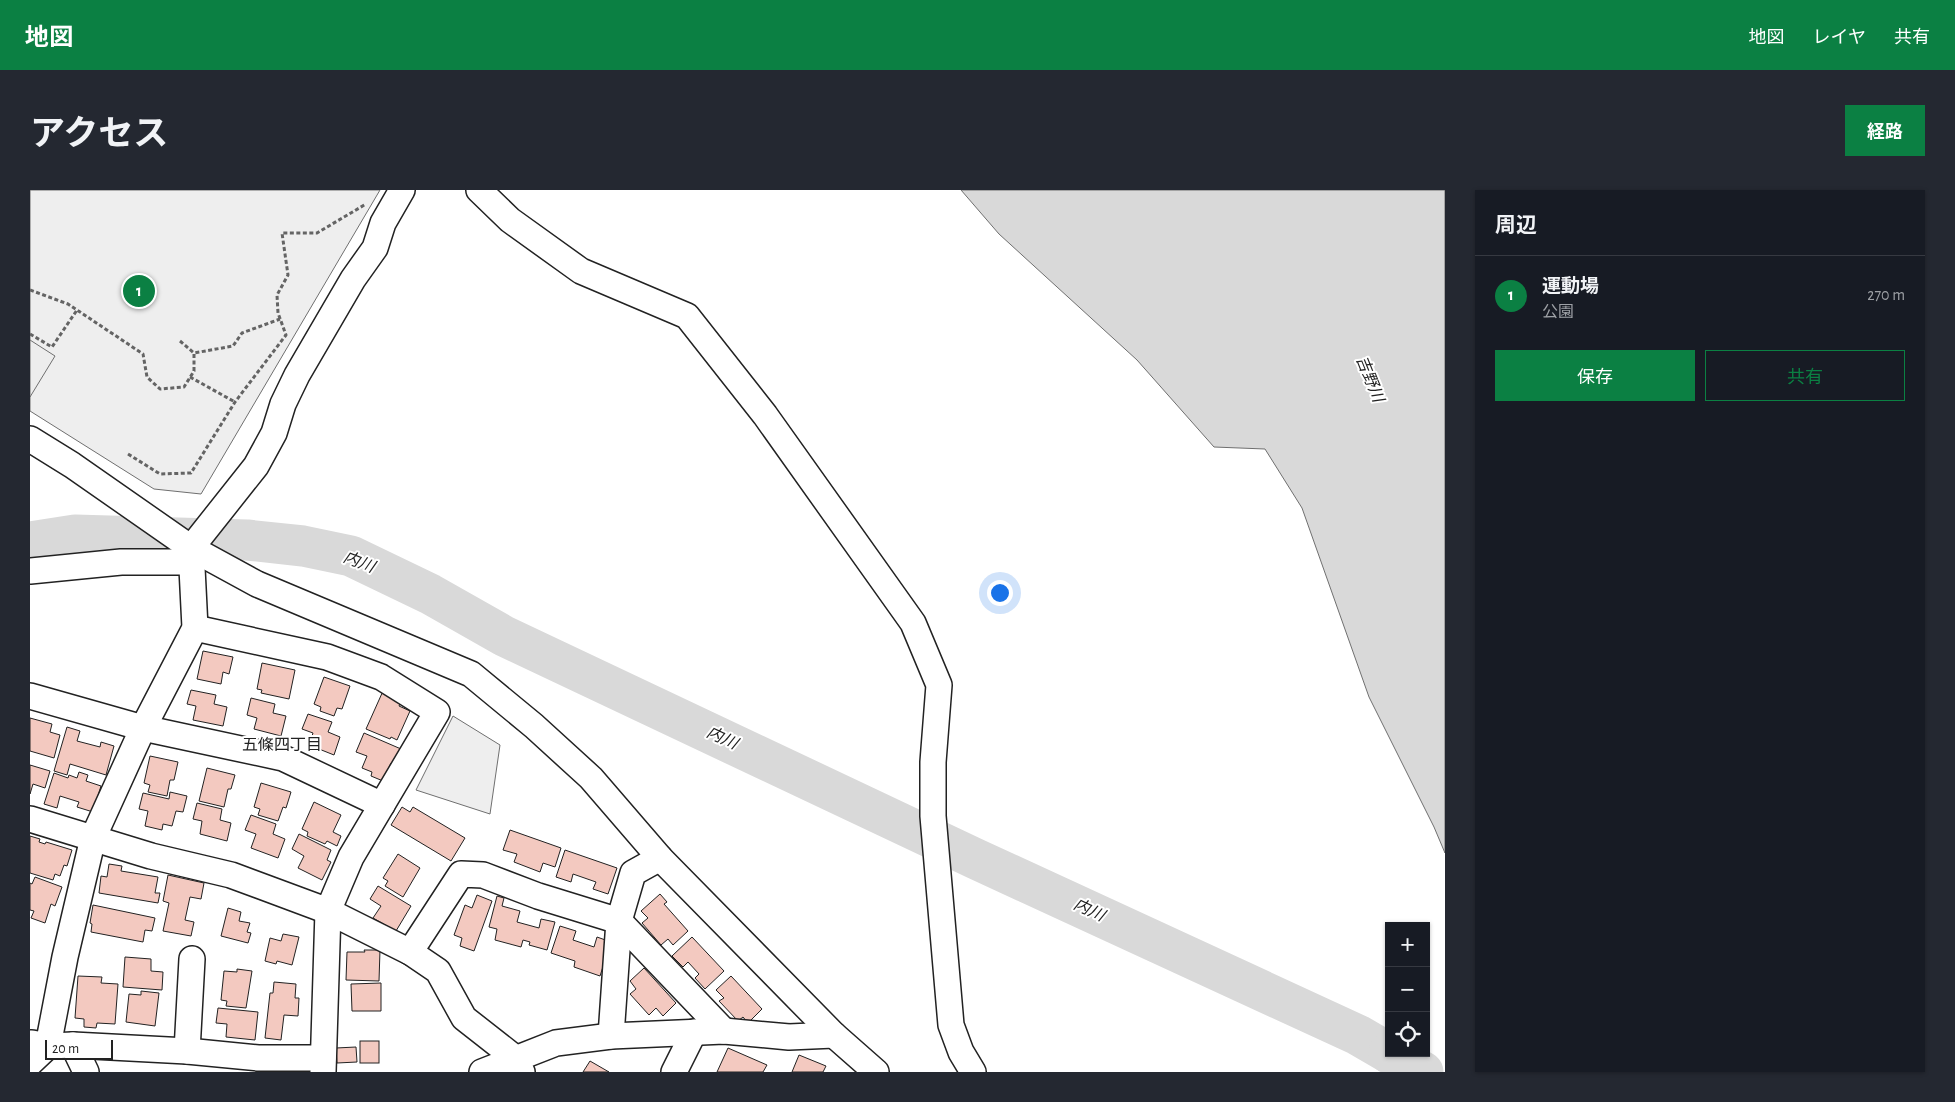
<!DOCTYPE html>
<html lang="ja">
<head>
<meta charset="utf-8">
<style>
  :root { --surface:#171b24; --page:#242831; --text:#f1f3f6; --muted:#9ea1a6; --line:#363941; --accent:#0b8043 }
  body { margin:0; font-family:"Alegreya Sans","Noto Sans JP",sans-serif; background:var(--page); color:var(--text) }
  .controls { position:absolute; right:15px; bottom:15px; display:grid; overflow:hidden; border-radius:0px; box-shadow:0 1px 4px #0004 }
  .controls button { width:45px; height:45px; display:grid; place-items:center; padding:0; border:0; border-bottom:1px solid var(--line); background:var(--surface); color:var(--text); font:25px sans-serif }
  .scale { position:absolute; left:15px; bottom:12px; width:68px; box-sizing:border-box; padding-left:5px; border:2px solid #222; border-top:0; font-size:14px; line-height:18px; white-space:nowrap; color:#222; -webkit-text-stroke:4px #fff; paint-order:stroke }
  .you { position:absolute; left:969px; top:402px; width:18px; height:18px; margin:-12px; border:4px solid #fff; border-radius:50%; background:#1a73e8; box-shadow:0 0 0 8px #1a73e833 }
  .badge { display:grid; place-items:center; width:32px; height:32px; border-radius:50%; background:var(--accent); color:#fff; font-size:16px; font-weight:700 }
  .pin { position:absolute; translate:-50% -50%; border:2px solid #fff; box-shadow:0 1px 5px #0006 }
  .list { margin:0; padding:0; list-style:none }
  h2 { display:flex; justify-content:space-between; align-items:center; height:65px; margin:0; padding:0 20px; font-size:21px }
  h2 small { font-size:16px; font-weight:400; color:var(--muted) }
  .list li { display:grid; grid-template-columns:32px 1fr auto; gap:15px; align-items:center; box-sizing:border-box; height:80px; padding:0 20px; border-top:1px solid var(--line) }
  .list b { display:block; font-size:19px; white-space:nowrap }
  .list p { margin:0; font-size:16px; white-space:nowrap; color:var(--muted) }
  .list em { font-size:16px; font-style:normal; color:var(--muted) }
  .actions { display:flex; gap:10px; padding:15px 20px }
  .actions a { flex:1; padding:11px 0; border:1px solid var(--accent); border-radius:0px; text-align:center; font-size:18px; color:var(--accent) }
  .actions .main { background:var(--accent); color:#fff }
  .icon { flex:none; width:28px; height:28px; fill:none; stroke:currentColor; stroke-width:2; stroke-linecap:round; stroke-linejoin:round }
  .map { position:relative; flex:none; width:1415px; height:882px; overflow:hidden; border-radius:0px }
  header { display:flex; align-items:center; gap:30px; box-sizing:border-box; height:70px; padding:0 25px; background:var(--accent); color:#fff }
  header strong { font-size:24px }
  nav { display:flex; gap:28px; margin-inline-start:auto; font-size:18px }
  .intro { display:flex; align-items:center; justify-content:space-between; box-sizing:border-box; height:120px; padding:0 30px }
  h1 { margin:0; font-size:35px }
  .button { padding:12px 22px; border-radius:0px; background:var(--accent); color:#fff; font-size:18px; font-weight:700 }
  main { display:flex; gap:30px; padding:0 30px }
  aside { flex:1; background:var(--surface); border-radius:0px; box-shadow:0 1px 4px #0004 }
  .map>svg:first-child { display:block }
  .green { fill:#eee; stroke:#6f6f6f }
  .parking { fill:#ededed; stroke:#6f6f6f }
  .water { fill:#d9d9d9; stroke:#6f6f6f }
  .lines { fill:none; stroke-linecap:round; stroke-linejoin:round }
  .river { stroke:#d9d9d9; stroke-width:41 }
  .building { fill:#f3c9c0; stroke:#222 }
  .minor-casing { stroke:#222; stroke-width:28 }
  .path { stroke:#646464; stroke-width:3; stroke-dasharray:4 2.5; stroke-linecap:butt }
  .minor { stroke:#fff; stroke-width:25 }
  .labels { text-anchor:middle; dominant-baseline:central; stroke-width:4; stroke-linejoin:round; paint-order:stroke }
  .water-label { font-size:16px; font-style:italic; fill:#222; stroke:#fff }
  .neighbourhood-label { font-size:16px; fill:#222; stroke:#fff }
</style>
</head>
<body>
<header>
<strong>地図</strong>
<nav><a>地図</a><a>レイヤ</a><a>共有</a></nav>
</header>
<div class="intro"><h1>アクセス</h1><a class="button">経路</a></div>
<main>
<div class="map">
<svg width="1415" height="882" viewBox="0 0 1415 882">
  <rect width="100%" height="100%" fill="#fff"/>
  <!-- green -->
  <g class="green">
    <path d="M0 0H350L171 304 124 299 0 221Z"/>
    <path d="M423 526 470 555 460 624 386 600Z"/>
  </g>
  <!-- parking -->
  <path class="parking" d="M0 150 25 166 0 207Z"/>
  <!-- water -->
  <path class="water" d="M931 0H1415V663L1404 637 1339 507 1272 318 1235 259 1184 257 1107 170 969 44Z"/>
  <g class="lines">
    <!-- river -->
    <g class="river">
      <path d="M0 352 45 345 217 350 273 356 321 366 400 404 474 446 946 669 1328 845 1359 863"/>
      <path d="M1359 863 1393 882"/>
    </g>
  </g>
  <!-- building -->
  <g class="building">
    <path d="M173 461 203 467 199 484 193 482 191 494 167 489Z"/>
    <path d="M232 473 265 480 259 509 231 503 232 500 227 499Z"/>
    <path d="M294 487 320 496 312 519 307 518 304 526 290 521 291 517 284 514Z"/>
    <path d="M161 500 186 505 184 514 197 517 193 536 163 530 166 516 157 514Z"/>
    <path d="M353 501 372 509 369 516 380 521 367 550 361 547 360 549 336 539Z"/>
    <path d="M221 508 245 514 243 523 256 526 251 546 224 539 227 528 217 525Z"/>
    <path d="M278 524 302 532 298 542 310 547 304 565 279 555 283 543 272 539Z"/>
    <path d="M0 528 22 534 20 542 30 545 24 568 0 561Z"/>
    <path d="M37 537 50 541 47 551 70 557 71 552 84 556 76 585 40 574 37 585 24 581Z"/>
    <path d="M334 543 378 562 371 577 361 573 353 591 341 586 342 582 332 578 337 566 326 562Z"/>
    <path d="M120 566 148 572 144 590H140L137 606 118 602 120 595 114 593Z"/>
    <path d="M0 575 20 581 15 598 3 594 0 604Z"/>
    <path d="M177 578 205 585 201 599H198L194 617 169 611Z"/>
    <path d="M49 582 58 585 56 591 71 596 63 622 47 617 49 612 30 606 27 618 14 614 24 583 38 588 39 585 47 588Z"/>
    <path d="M231 593 261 602 256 618 253 617 248 631 228 625 230 619 224 617Z"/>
    <path d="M140 602 157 606 153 622 146 621 142 636 133 634 132 640 115 636 118 621 109 619 113 603 139 609Z"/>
    <path d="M284 612 311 625 303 642 311 646 307 656 297 651 295 654 277 646 278 642 272 639Z"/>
    <path d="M167 613 192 619 190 630 201 633 197 651 170 644 172 631 163 629Z"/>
    <path d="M372 617 380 622 383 617 435 648 421 671 361 635Z"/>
    <path d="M221 625 246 634 243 644 255 649 248 668 221 658 226 644 215 640Z"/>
    <path d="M480 640 531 658 525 677 513 673 510 682 484 672 487 664 473 660Z"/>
    <path d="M269 644 301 660 297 670 301 672 292 690 268 678 274 666 262 659Z"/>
    <path d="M0 646 10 649 9 652 15 654 16 652 42 660 37 676 34 675 30 686 25 684 23 690 0 683Z"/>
    <path d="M535 660 587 678 578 704 563 699 566 692 543 684 541 692 526 687Z"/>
    <path d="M368 664 390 678 373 707 355 696 358 691 353 688Z"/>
    <path d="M79 674 92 676 91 681 128 687 125 703H130L128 713 69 703 71 686 77 687Z"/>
    <path d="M138 685 174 693 171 709 160 707 155 730 164 732 161 746 133 741 139 713 133 711Z"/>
    <path d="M5 687 32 697 25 716 21 714 15 733 1 728 4 721 0 720V693L2 694Z"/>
    <path d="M348 696 381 716 366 741 343 728 351 716 340 709Z"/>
    <path d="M630 704 637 712 634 714 658 741 643 755 638 749 631 755 612 733 618 728 611 721Z"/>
    <path d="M447 705 462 711 444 761 430 756 432 748 424 745 435 715 442 718Z"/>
    <path d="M467 706 474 708 472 716 490 721 487 732 509 738 511 729 525 732 517 760 499 755 500 752 493 750 491 757 465 750 467 739 459 737Z"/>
    <path d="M63 715 125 728 122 741 115 740 113 752 61 742 62 734 60 733Z"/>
    <path d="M198 718 211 722 209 731 220 733 217 742 221 743 218 753 191 746Z"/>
    <path d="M530 736 546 741 543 750 564 757 567 747 581 752 570 786 544 777 545 771 521 763Z"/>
    <path d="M253 744 269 747 262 775 247 771 246 774 235 771 240 748 251 751Z"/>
    <path d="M662 747 694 781 675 799 665 788 669 784 658 772 653 777 642 766Z"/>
    <path d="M334 760H350L349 791 316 790 317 762H335Z"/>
    <path d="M95 767 121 769V781L133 782 132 800 93 797Z"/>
    <path d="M614 778 646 813 633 826 626 818 619 825 600 804 606 799 600 791Z"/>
    <path d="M207 779 222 781 216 818 196 816 197 811 191 810 194 781 207 782Z"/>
    <path d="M48 786 72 787 71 793 88 794 85 834 67 833 66 838 54 837V829L45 828Z"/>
    <path d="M701 786 732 819 718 833 713 827 708 831 689 811 694 808 686 800Z"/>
    <path d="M244 792 266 794 265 808H269L268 826 254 825 251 850 235 848 240 803H243Z"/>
    <path d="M351 793V821H322L321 794Z"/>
    <path d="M111 801 129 803 125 836 96 832 99 804 111 805Z"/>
    <path d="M188 818 228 822 225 850 196 847 197 834 186 833Z"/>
    <rect x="330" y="851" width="19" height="22"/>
    <path d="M326 857 327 872 307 873 306 858Z"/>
    <path d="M698 858 737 875 733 882H687Z"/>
    <path d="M769 865 796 876 793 882H762Z"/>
    <path d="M560 871 579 882H553Z"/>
  </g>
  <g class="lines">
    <!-- minor casing -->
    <g class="minor-casing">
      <g id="minor">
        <path d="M449 0 480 30 551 81 657 126 735 225 883 433 909 495 903 572V626L921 835 931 862 943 882"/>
        <path d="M0 249 42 275 161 358 227 394 441 484 504 536 561 588 630 668 804 845 846 882"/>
        <path d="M0 381 91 372H162"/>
        <path d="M165 438 297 467 351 487 407 522 321 667 298 721 293 882"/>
        <path d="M0 506 113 538 253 568 352 615"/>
        <path d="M0 629 121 666 201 685 298 721 380 762 408 781 434 828 485 868 492 882"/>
        <path d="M380 762 431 684 453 685 508 706 589 731 694 841"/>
        <path d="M581 846 589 731 603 683 630 668"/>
        <path d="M2 853 18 856 43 855 157 861 228 868H293"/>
        <path d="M43 855 56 882"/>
        <path d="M157 861 162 769"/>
        <path d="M0 873 18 856 35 767 63 648 113 538 165 438 161 358 226 276 244 243 253 214 267 185 323 89 345 58 353 33 372 0"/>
        <path d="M452 882 526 853 581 846 694 841 759 847 804 845"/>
        <path d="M644 882 664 842"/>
      </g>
    </g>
    <!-- path -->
    <g class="path">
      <path d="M0 100 38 114 113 164 117 187 130 199 154 197 164 181V163L203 156 212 143 250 129"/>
      <path d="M0 144 22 157 47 120"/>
      <path d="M150 151 164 163"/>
      <path d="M160 187 205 212"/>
      <path d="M98 264 130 284 161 283 205 212 256 145 248 123 247 105 258 85 252 43H287L336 14"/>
    </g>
    <!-- minor -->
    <use href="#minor" class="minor"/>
  </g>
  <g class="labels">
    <!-- water labels -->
    <g class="water-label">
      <text transform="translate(1340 189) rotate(68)">吉野川</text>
      <text transform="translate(329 372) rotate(21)">内川</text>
      <text transform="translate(692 548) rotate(25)">内川</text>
      <text transform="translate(1059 720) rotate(25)">内川</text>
    </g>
    <!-- neighbourhood labels -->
    <g class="neighbourhood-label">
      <text x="252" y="555">五條四丁目</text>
    </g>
  </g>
</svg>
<div class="controls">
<button>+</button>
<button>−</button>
<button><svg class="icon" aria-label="locate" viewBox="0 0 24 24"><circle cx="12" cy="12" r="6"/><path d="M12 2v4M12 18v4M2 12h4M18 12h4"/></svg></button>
</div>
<div class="scale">20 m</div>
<div class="you"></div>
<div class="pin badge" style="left:109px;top:101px">1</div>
</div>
<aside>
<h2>周辺<small></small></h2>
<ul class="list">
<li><span class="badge">1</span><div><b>運動場</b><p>公園</p></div><em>270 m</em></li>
</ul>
<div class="actions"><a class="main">保存</a><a>共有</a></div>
</aside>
</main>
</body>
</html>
